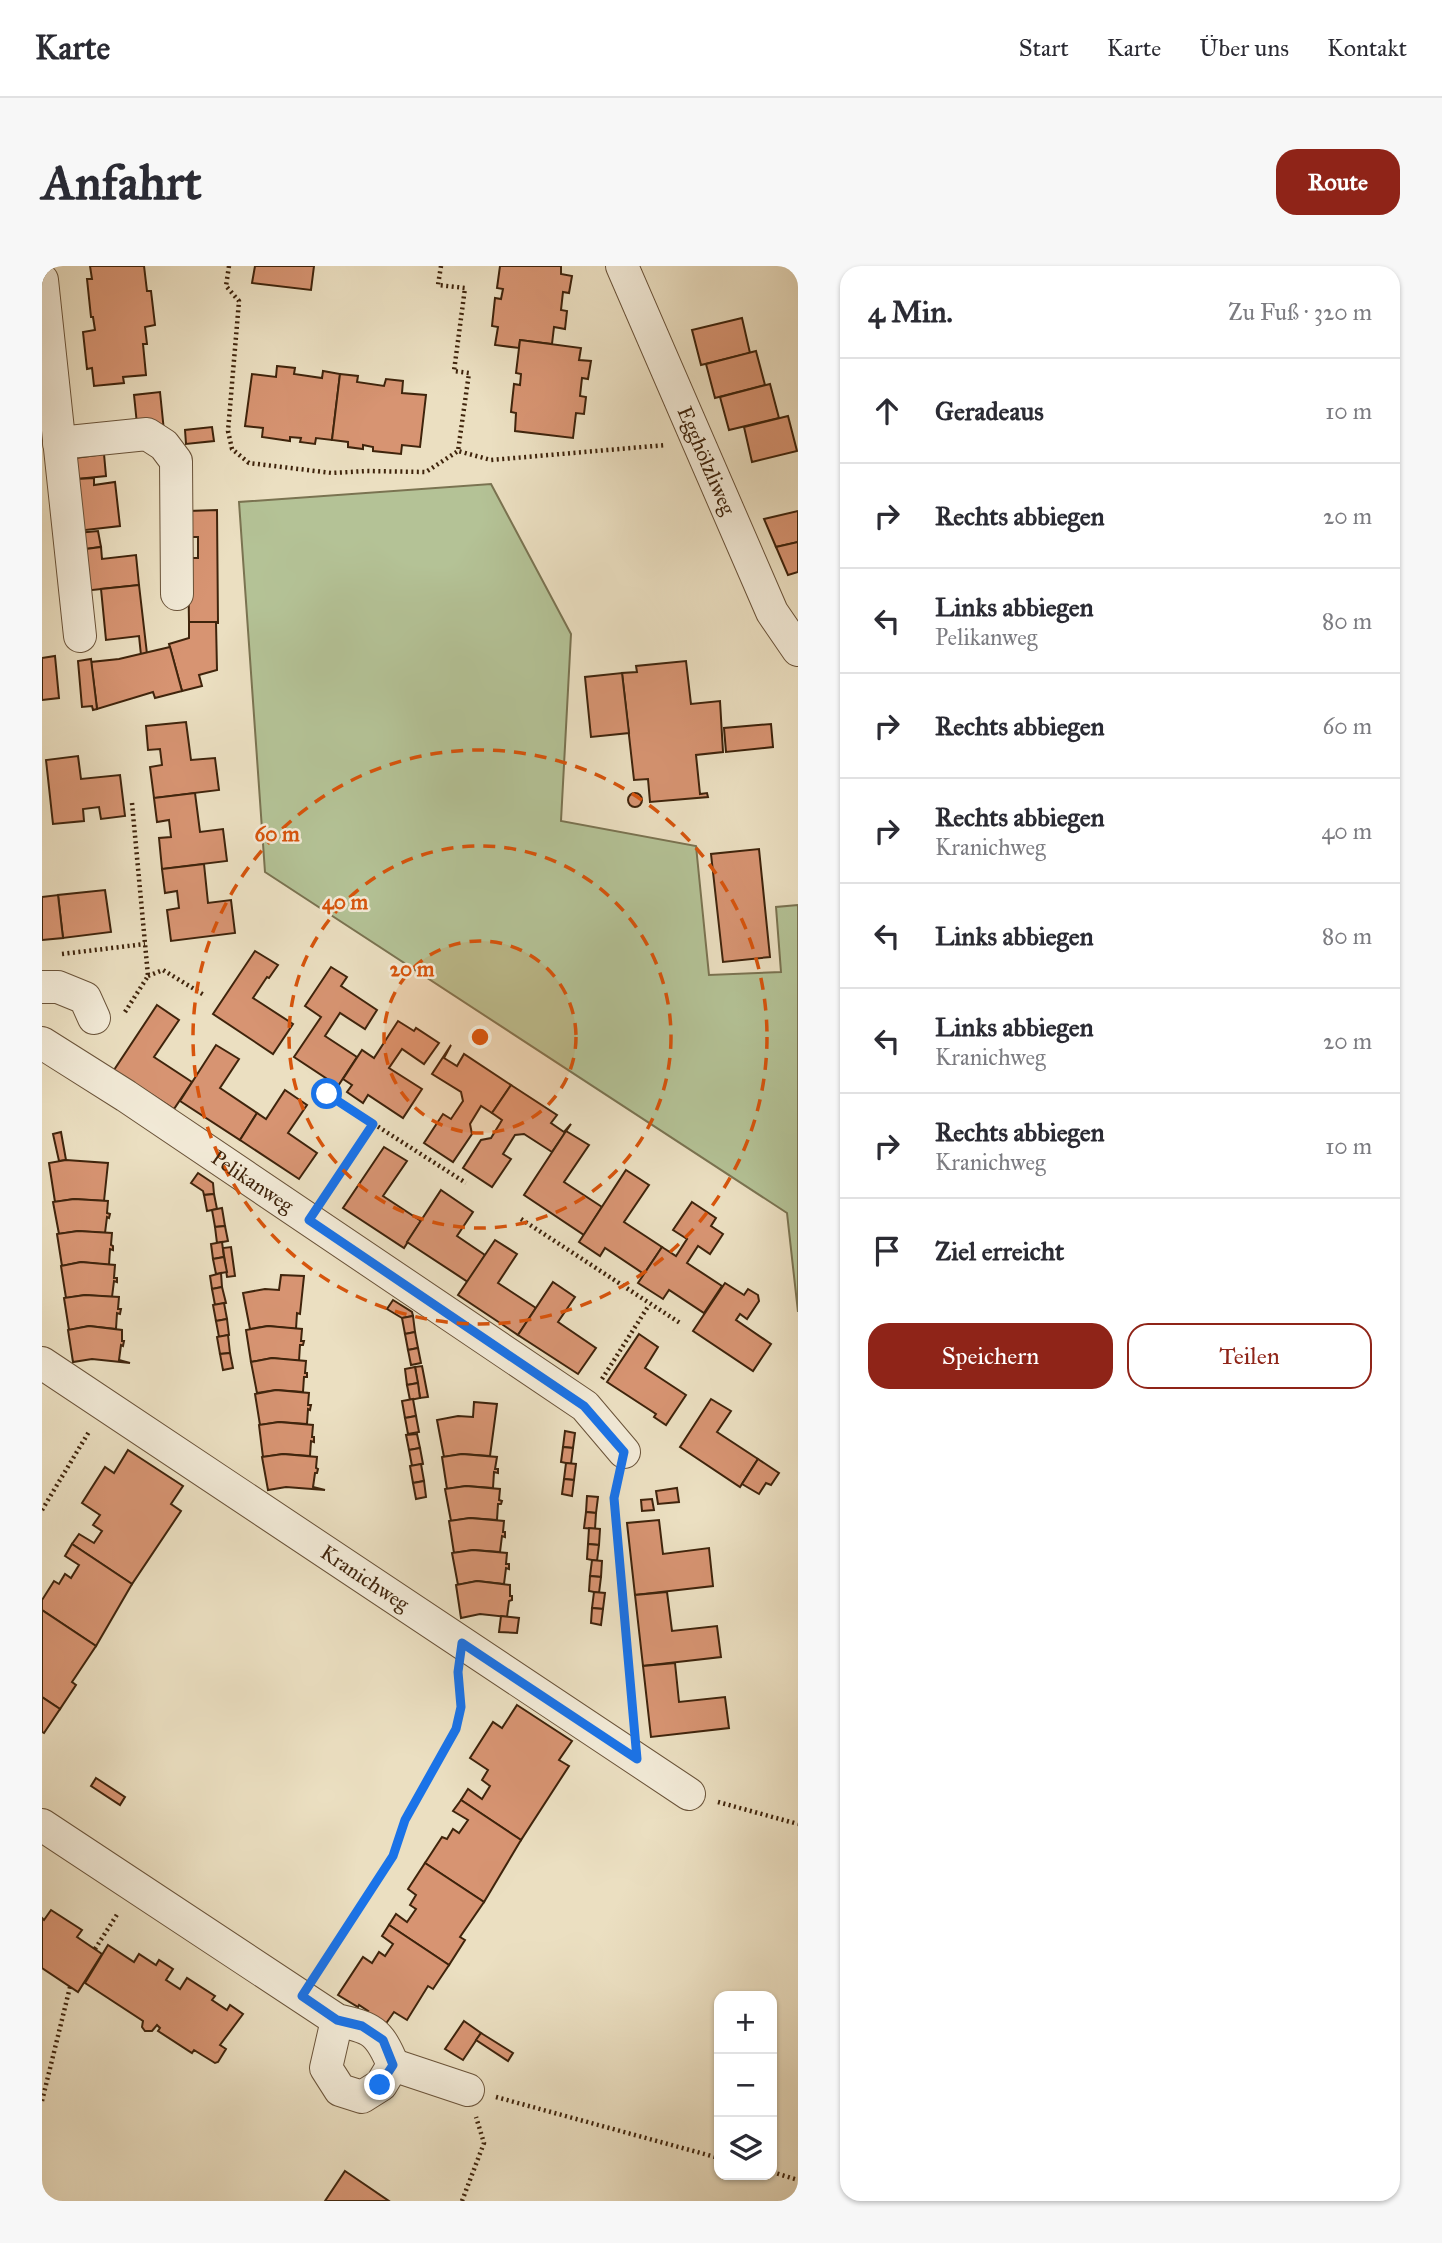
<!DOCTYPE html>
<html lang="de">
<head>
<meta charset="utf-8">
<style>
  :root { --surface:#fff; --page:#f7f7f7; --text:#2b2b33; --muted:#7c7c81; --line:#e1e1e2; --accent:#8f2418 }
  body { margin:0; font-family:"IM FELL Great Primer",serif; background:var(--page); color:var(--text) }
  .controls { position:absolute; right:21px; bottom:21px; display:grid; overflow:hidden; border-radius:14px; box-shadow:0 2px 5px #0004 }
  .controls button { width:63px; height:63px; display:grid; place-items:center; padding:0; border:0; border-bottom:2px solid var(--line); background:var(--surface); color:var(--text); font:35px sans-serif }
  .stop { position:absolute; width:21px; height:21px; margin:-16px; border:5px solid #1a73e8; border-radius:50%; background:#fff }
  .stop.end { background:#1a73e8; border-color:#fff; box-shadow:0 2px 7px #0008 }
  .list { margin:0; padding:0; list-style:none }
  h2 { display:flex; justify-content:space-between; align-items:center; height:91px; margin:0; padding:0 28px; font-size:30px }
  h2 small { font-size:23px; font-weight:400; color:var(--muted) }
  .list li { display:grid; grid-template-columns:46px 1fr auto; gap:21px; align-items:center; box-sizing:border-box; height:105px; padding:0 28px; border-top:2px solid var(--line) }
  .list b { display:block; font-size:26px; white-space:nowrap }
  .list p { margin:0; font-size:23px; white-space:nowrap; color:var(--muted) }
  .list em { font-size:23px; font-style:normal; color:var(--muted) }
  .actions { display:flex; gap:14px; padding:21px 28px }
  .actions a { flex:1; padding:16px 0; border:2px solid var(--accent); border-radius:21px; text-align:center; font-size:24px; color:var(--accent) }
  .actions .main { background:var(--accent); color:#fff }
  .icon { flex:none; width:38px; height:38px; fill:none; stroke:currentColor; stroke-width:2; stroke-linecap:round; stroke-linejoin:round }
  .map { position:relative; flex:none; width:756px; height:1935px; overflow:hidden; border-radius:21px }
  header { display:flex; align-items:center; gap:42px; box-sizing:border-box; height:98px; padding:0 35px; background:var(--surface); border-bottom:2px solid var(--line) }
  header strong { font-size:33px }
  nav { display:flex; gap:38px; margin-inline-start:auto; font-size:24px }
  .intro { display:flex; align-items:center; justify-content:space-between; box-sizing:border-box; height:168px; padding:0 42px }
  h1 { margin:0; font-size:49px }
  .button { padding:18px 32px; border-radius:21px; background:var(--accent); color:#fff; font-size:24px; font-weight:700 }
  main { display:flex; gap:42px; padding:0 42px }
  aside { flex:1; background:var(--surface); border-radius:21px; box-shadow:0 2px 5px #0004 }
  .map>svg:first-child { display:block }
  .green { fill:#b4c296; stroke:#7a7351; stroke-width:2 }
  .building { fill:#d79472; stroke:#3f240c; stroke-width:2 }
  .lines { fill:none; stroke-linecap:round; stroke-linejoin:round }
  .minor-casing { stroke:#6a5339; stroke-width:34 }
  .path { stroke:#3f240c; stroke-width:4.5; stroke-dasharray:2 3.5; stroke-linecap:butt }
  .minor { stroke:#f2ead7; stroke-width:32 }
  .route { stroke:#1a73e8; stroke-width:9 }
  .ring { fill:none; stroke:#d7540c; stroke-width:3.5; stroke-dasharray:12 9 }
  .labels { text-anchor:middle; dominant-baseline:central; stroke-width:5; stroke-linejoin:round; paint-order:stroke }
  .street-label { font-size:21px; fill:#3f240c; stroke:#f2ead7 }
  .centre { fill:#d7540c; stroke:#f2ead7; stroke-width:3.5 }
  .ring-label { font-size:21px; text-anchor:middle; font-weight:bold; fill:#d7540c; stroke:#f2ead7; stroke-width:5; stroke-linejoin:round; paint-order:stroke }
</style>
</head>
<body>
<header>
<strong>Karte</strong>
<nav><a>Start</a><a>Karte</a><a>Über uns</a><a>Kontakt</a></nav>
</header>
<div class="intro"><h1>Anfahrt</h1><a class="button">Route</a></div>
<main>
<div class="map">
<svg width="756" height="1935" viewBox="0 0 756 1935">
  <rect width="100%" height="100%" fill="#ebdfc1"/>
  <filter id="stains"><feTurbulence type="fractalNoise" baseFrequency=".00286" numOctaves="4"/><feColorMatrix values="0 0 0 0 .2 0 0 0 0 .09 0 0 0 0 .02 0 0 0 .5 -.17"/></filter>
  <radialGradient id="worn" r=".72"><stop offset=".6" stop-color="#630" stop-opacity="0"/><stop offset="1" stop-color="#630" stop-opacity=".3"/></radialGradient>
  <!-- green -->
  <path class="green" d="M449 218 529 368 519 555 654 580 667 709 739 706 734 641 756 639V1046L745 947 223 606 197 236Z"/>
  <!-- building -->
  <g class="building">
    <path d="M48 0H102L105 25H109L113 59 103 61 105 78H101L104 109 81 111 82 117 52 120 50 102 45 103 41 66 53 64 51 51H49L45 13H50Z"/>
    <path d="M213 0H272L269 24 210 17Z"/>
    <path d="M458 0H519V8L530 10 527 27 521 26 519 44 525 45 523 63 512 61 510 78 478 74 477 82 453 79 456 61 450 60 453 32 459 33 461 23 455 22Z"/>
    <path d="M700 52 708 87 659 99 650 64Z"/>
    <path d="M478 74 539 82 537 94 549 95 546 113 540 112 538 130 544 131 542 148 534 147 531 172 473 165 474 147 469 146 472 118 478 119 479 108 474 107Z"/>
    <path d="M714 85 723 119 673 132 664 98Z"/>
    <path d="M235 100 253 102 252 108 280 112 281 105 298 108 290 174 274 172 273 178 258 176 259 172 248 171V175L220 171 221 162 203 160 210 108 234 111Z"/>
    <path d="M298 108 316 110 315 116 342 120 344 113 361 115 360 127 384 129 378 181 360 179 359 188 331 185V181L321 179V183L306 181V176L290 174Z"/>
    <path d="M728 118 737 152 687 164 678 131Z"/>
    <path d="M118 126 122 165 96 168 92 129Z"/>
    <path d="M746 150 755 185 710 196 702 161Z"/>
    <path d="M170 161 172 175 144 178 143 164Z"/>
    <path d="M62 188 64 210 35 213 33 192Z"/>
    <path d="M52 212V219L73 216 78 260 35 265V213Z"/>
    <path d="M175 244 176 357 147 356 146 292H156V271H146V245Z"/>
    <path d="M756 245V276L734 281 722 253Z"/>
    <path d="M56 265 59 281 36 284 35 267Z"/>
    <path d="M756 276V306L746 309 734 281Z"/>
    <path d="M59 281 60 293 94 289 97 319 41 325 36 284Z"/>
    <path d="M97 319 105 388 99 389 97 370 64 374 59 323Z"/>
    <path d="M147 356H174L175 404 157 409 160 420 140 425 127 378 147 372Z"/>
    <path d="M128 381 140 425 113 432 111 426 55 443 49 396 77 393Z"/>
    <path d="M13 390 17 432 0 434V392Z"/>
    <path d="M49 393 55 443 51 444 50 440 40 441 36 395Z"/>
    <path d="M644 395 649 438 678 435 681 486 654 489 658 528 665 527 666 531 608 536 606 513 592 514 580 407 595 406 594 400Z"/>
    <path d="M580 407 587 467 549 471 543 411Z"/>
    <path d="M144 456 149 494 173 492 177 524 112 532 108 501 120 499 118 483 106 484 104 460Z"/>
    <path d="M729 458 731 481 684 486 682 462Z"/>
    <path d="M36 490 39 513 78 509 83 550 59 553 57 541 41 543 42 555 11 558 4 494Z"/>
    <path d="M153 527 158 566 181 563 185 595 120 603 117 572 129 571 127 554 115 556 112 532Z"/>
    <circle cx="593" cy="534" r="7"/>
    <path d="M717 583 728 691 681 696 669 588Z"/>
    <path d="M162 598 166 637 189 634 193 667 129 675 125 644 137 642 135 625 123 627 120 603Z"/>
    <path d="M63 624 69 666 21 672 16 629Z"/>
    <path d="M16 629 21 672 0 674V631Z"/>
    <path d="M213 685 236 699 227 712 225 711 211 732 251 758 231 788 171 748Z"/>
    <path d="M289 701 305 711 299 720 335 744 323 763 298 747 283 770 315 791 296 820 252 791 279 751 263 740Z"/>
    <path d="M115 739 137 754 112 791 150 816 132 843 72 804Z"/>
    <path d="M356 755 372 765 374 762 397 777 382 798 360 783 347 802 380 823 361 852 326 829 321 837 305 826 310 819 301 813 320 784 332 792Z"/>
    <path d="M174 779 197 793 178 822 215 847 198 874 138 835Z"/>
    <path d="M409 779 402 792 415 800 422 788 469 819 450 847 439 840 428 858 430 868 411 896 382 877 401 848 409 853 421 835 419 826 390 808Z"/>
    <path d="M469 819 515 849 509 857 522 866 529 858 510 886 482 868 473 869 461 888 469 893 450 921 421 902 439 874 449 872 460 854 450 847Z"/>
    <path d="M243 824 265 839 246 867 275 887 257 913 198 874 215 847 224 853Z"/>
    <path d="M524 865 547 879 522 916 560 941 542 969 482 929Z"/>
    <path d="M19 866 24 894 17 895 11 868Z"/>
    <path d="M342 881 365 895 341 930 379 955 362 982 301 942Z"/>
    <path d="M24 894 66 897 62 935 32 933 13 936 7 897Z"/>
    <path d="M584 904 607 919 582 956 620 981 602 1008 563 982 558 990 537 976Z"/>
    <path d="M156 907 171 917 172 928 162 929 161 925 149 917Z"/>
    <path d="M399 924 431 946 415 970 443 989 426 1016 365 976Z"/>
    <path d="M172 928 175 943 165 945 162 929Z"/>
    <path d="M32 933 66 935 65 947 68 948 67 952 65 951 63 967 36 965 17 968 11 936Z"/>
    <path d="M650 936 674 952 669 960 681 968 668 988 656 980 645 997 680 1020 662 1047 627 1024 621 1033 596 1017 620 981 634 990 645 973 631 964Z"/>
    <path d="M180 942 183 960 173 961 170 944Z"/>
    <path d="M183 960 186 975 175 977 173 961Z"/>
    <path d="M36 965 70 967 69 979 71 980V984L68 983 67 999 39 996 20 1000 15 968Z"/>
    <path d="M453 974 475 988 456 1017 494 1042 476 1069 416 1029Z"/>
    <path d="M180 976 182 991 171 993 169 978Z"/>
    <path d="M189 981 193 1010 185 1011 181 982Z"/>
    <path d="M182 991 185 1006 174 1008 171 993Z"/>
    <path d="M39 996 73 999 72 1012H75V1016L72 1015 70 1031 43 1029 24 1032 19 1000Z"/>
    <path d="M179 1007 180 1021 170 1023 168 1010Z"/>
    <path d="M239 1009 262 1010 258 1048 255 1047 254 1063 226 1060 208 1063 201 1027 223 1023 237 1024Z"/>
    <path d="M511 1016 533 1031 516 1056 554 1082 536 1108 476 1069Z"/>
    <path d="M683 1017 702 1029 706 1023 716 1029 717 1035 705 1053 698 1048 694 1054 729 1078 711 1105 651 1065Z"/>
    <path d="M180 1021 184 1037 173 1039 170 1023Z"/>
    <path d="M43 1029 77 1031 76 1043H79L78 1048 75 1047 74 1063 47 1060 27 1064 22 1032Z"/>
    <path d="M351 1034 370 1046 371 1050 360 1052 345 1043Z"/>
    <path d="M182 1037 185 1053 174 1055 171 1039Z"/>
    <path d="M371 1050 373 1066 363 1068 360 1052Z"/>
    <path d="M185 1053 187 1069 177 1071 174 1055Z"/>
    <path d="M47 1060 80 1064V1075H82L81 1080 79 1079 77 1094 88 1097 50 1093 31 1096 26 1064Z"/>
    <path d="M226 1060 260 1063 259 1075H262L261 1079H258L257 1095 230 1092 209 1096 204 1064Z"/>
    <path d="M373 1066 376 1082 366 1084 363 1068Z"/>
    <path d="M597 1068 616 1081 603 1102 644 1129 624 1159 612 1151 614 1148 565 1116Z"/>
    <path d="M186 1069 188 1087 178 1088 175 1071Z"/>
    <path d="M376 1082 379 1097 369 1099 366 1084Z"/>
    <path d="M188 1087 191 1102 181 1104 178 1088Z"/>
    <path d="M230 1092 264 1095 263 1107H265V1111H262L261 1126 234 1124 215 1127 209 1096Z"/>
    <path d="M380 1100 386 1131 378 1132 373 1101Z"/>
    <path d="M373 1101 376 1117 365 1119 363 1103Z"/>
    <path d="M376 1117 378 1132 368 1134 365 1119Z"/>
    <path d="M234 1124 267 1127 266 1139H269L268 1144 266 1143 265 1158 237 1156 218 1159 213 1128Z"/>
    <path d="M371 1133 374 1150 363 1152 360 1135Z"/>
    <path d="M669 1133 689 1145 675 1166 716 1193 698 1221 638 1181Z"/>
    <path d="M432 1136 455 1138 448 1190 420 1188 402 1191 395 1154 416 1150 431 1151Z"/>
    <path d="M374 1150 377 1166 366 1168 363 1152Z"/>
    <path d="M237 1156 271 1159 270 1171H272V1176L269 1175 268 1190 241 1188 221 1191 217 1159Z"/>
    <path d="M523 1165 533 1167 531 1182 521 1181Z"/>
    <path d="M375 1168 378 1182 367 1184 364 1169Z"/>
    <path d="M521 1181 531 1182 529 1198 519 1196Z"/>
    <path d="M378 1182 381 1198 370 1200 367 1184Z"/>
    <path d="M86 1184 141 1220 129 1238 139 1245 90 1318 30 1278 37 1268 52 1277 60 1265 51 1259 58 1249 40 1237 63 1201 72 1207Z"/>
    <path d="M241 1188 275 1191 274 1202 276 1203 275 1207H273L271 1221 283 1224 244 1221 226 1224 220 1191Z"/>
    <path d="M420 1188 455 1191 453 1203H456V1207L452 1206 451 1222 424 1220 405 1223 400 1191Z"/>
    <path d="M716 1193 737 1207 729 1219 724 1217 717 1228 700 1218Z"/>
    <path d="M524 1197 534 1198 532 1214 522 1213Z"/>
    <path d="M379 1198 382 1215 371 1217 368 1200Z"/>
    <path d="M522 1213 532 1214 530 1230 520 1228Z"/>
    <path d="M382 1215 384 1231 374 1233 371 1217Z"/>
    <path d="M424 1220 458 1223 457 1234 460 1235 459 1238H456L455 1254 428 1252 409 1255 403 1223Z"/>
    <path d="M635 1222 637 1236 616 1238 614 1225Z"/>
    <path d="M545 1230 556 1231 554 1247 544 1246Z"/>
    <path d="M610 1233 612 1244 600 1245 599 1234Z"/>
    <path d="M544 1246 554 1247 553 1263 542 1262Z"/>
    <path d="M428 1252 462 1255 461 1266H463V1271L460 1270 458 1286 431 1284 412 1287 407 1255Z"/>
    <path d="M617 1254 621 1288 667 1282 671 1320 593 1329 585 1257Z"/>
    <path d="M547 1262 558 1263 557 1279 546 1278Z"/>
    <path d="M30 1278 90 1318 54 1380 0 1344V1334L12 1315 17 1318 23 1308 29 1312 37 1299 23 1290Z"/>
    <path d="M546 1278 557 1279 555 1295 545 1293Z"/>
    <path d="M431 1284 465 1287 464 1298H467V1303L464 1302 462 1318 435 1315 416 1319 410 1287Z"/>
    <path d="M550 1294 560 1295 559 1311 548 1310Z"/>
    <path d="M548 1310 559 1311 557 1327 547 1325Z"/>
    <path d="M435 1315 468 1319V1330H470V1334L467 1335 465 1351 438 1348 419 1352 414 1319Z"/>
    <path d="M552 1326 563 1327 561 1343 550 1342Z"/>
    <path d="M625 1326 630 1365 675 1360 679 1391 601 1400 593 1329Z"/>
    <path d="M550 1342 561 1343 559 1359 549 1357Z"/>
    <path d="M0 1344 54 1380 30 1416 34 1419 18 1443 0 1431Z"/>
    <path d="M459 1350 477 1352 475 1367 457 1366Z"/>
    <path d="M633 1397 637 1436 683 1431 687 1462 609 1471 601 1400Z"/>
    <path d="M0 1431 18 1443 2 1467 0 1466Z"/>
    <path d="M475 1439 530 1475 517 1494 527 1500 479 1574 419 1534 426 1523 440 1533 448 1520 440 1514 446 1504 428 1492 451 1456 460 1462Z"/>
    <path d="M54 1512 83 1531 78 1539 49 1520Z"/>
    <path d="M419 1534 479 1574 442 1636 383 1597 400 1571 405 1573 411 1563 417 1567 426 1554 411 1545Z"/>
    <path d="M383 1597 442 1636 418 1671 423 1674 407 1699 347 1659 354 1648 365 1656 374 1643 368 1639 374 1629 366 1623Z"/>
    <path d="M9 1644 40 1664 35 1671 60 1688 36 1726 0 1702V1652L2 1654Z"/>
    <path d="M347 1659 407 1699 391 1723 386 1720 365 1754 352 1746 343 1759 324 1747 326 1745 317 1739 316 1741 296 1729 321 1691 330 1697 337 1686 343 1690 351 1678 340 1670Z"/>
    <path d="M66 1679 92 1696 97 1688 114 1699 117 1694 131 1703 124 1714 138 1723 145 1712 173 1730 170 1734 185 1744 188 1739 201 1748 178 1779 184 1783 176 1796 173 1797 152 1784 150 1787 116 1765 118 1762 115 1759 110 1765H103L100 1761 101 1755 43 1717Z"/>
    <path d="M422 1755 439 1767 421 1794 403 1783Z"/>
    <path d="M439 1767 471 1787 466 1795 434 1774Z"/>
    <path d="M303 1905 347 1935H283Z"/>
  </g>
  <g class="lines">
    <!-- minor casing -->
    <g class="minor-casing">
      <g id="minor">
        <path id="s1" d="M580 0 730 346 756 384"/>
        <path d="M0 14 38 370"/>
        <path d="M17 177 105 168 122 179 134 195 135 328"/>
        <path d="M0 721H16L43 732 52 752"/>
        <path id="s2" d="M0 777 84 830 543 1140 582 1186"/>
        <path id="s3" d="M0 1097 647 1528"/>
        <path d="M0 1559 295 1754C330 1762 337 1765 351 1799L339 1819 320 1831 298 1824 284 1802 295 1754"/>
        <path d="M351 1799 426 1824"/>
      </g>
    </g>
    <!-- path -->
    <g class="path">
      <path d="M187 0 184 20 197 35 186 165 190 183 207 197 290 207 325 205 384 206 416 185"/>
      <path d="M399 0 396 19 423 22 412 105 427 107 416 185 449 194 624 179"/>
      <path d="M20 688 103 678"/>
      <path d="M106 710 121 704 162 729"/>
      <path d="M83 746 106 710 90 537"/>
      <path d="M285 828 424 917"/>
      <path d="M285 927 331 858"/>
      <path d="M479 953 638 1057"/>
      <path d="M560 1113 607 1039"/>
      <path d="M576 1215 573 1232 591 1453"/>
      <path d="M0 1244 48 1164"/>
      <path d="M676 1536 756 1558"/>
      <path d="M53 1683 76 1647"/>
      <path d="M276 1705 351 1590 363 1554 414 1463 419 1441 417 1413"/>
      <path d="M454 1831 677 1892"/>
      <path d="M0 1835 28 1721"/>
      <path d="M730 1906 756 1914"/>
      <path d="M420 1935 442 1877 434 1851"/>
    </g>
    <!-- minor -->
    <use href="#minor" class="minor"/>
  </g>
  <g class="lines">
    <!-- route -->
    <path class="route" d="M285 828 331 858 267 954 542 1140 582 1186 572 1232 595 1493 420 1377 416 1406 419 1441 414 1463 363 1554 351 1590 260 1730 295 1754 320 1760 341 1774 351 1799 338 1819"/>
  </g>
  <!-- distance rings -->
  <circle cx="438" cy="771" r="96" fill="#d7540c" fill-opacity=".12"/>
  <g class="ring">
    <circle cx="438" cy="771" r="96"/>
    <circle cx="438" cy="771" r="191"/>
    <circle cx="438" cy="771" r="287"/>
  </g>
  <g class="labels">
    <!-- street labels -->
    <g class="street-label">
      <text stroke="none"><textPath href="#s1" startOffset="212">Egghölzliweg</textPath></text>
      <text stroke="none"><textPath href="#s2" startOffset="252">Pelikanweg</textPath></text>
      <text stroke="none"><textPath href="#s3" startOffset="388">Kranichweg</textPath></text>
    </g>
  </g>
  <circle cx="438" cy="771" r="10" class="centre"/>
  <g class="ring-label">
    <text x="235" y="575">60 m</text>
    <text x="303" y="643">40 m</text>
    <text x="370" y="710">20 m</text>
  </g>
  <rect width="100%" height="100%" filter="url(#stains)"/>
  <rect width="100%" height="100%" fill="url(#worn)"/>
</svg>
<div class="controls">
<button>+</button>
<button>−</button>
<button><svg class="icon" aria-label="layers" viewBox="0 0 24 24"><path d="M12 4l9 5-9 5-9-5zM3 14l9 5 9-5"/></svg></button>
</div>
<div class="stop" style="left:285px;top:828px"></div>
<div class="stop end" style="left:338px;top:1819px"></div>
</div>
<aside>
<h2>4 Min.<small>Zu Fuß · 320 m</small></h2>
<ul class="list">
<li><svg class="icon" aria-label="ahead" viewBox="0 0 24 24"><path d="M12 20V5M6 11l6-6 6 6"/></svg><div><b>Geradeaus</b></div><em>10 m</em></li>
<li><svg class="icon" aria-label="right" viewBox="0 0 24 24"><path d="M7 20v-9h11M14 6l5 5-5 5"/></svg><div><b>Rechts abbiegen</b></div><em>20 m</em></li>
<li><svg class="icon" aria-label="left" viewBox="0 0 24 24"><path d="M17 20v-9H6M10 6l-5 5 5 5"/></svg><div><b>Links abbiegen</b><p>Pelikanweg</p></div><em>80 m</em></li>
<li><svg class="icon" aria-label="right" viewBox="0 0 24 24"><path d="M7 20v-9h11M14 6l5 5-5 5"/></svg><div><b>Rechts abbiegen</b></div><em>60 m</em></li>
<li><svg class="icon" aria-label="right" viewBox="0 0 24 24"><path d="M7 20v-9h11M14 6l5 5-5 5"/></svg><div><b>Rechts abbiegen</b><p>Kranichweg</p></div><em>40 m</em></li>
<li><svg class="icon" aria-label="left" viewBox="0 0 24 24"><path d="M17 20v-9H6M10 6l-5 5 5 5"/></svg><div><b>Links abbiegen</b></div><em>80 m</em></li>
<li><svg class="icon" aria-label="left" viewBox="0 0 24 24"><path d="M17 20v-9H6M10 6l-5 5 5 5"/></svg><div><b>Links abbiegen</b><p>Kranichweg</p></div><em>20 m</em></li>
<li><svg class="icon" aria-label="right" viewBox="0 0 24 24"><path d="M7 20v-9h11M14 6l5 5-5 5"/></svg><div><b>Rechts abbiegen</b><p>Kranichweg</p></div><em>10 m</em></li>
<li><svg class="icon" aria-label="arrive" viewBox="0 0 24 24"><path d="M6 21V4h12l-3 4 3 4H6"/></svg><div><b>Ziel erreicht</b></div></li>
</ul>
<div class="actions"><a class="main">Speichern</a><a>Teilen</a></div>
</aside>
</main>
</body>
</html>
